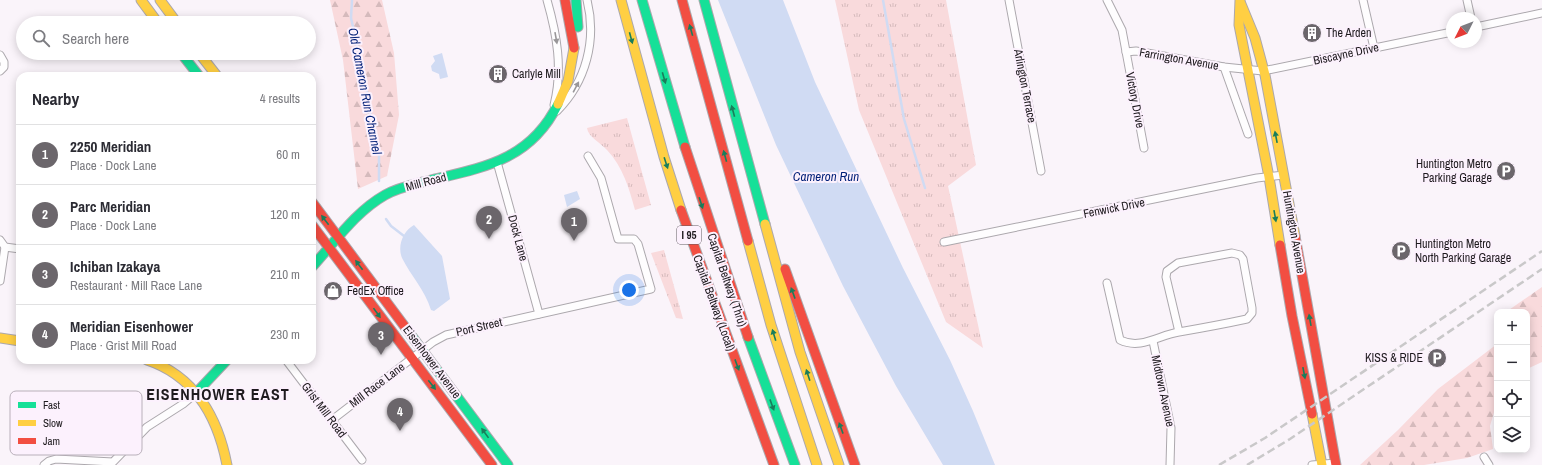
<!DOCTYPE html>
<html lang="en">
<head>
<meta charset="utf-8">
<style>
  :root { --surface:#fff; --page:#f7f7f7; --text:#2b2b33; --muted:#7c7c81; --line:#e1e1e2; --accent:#6b666b }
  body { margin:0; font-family:"Archivo Narrow",sans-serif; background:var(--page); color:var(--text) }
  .controls { position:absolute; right:12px; bottom:12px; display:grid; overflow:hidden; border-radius:8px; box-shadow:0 2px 10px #0003 }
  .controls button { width:36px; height:36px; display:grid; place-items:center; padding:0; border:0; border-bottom:1px solid var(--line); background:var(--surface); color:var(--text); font:20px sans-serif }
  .compass { position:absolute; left:1446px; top:12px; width:36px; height:36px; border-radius:50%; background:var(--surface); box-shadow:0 2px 10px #0003; rotate:228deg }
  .you { position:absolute; left:629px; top:290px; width:14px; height:14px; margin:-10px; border:3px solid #fff; border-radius:50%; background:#1a73e8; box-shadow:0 0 0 6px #1a73e833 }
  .badge { display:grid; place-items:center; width:26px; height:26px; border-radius:50%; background:var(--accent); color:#fff; font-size:13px; font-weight:700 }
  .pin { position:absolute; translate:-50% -33px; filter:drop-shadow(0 1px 2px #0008) }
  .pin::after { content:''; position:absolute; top:21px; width:14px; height:12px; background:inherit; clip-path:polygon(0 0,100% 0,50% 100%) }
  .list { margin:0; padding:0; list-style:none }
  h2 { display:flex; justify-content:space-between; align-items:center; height:52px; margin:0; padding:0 16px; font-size:17px }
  h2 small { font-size:13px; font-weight:400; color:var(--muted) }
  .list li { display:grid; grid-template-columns:26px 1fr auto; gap:12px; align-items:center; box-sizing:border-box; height:60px; padding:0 16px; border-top:1px solid var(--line) }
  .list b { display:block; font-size:15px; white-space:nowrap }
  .list p { margin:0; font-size:13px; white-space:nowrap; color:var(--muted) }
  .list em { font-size:13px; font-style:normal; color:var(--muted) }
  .icon { flex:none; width:22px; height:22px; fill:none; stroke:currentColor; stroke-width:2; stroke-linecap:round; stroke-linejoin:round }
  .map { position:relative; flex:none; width:1542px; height:465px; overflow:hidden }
  .search { position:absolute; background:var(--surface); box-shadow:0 2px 10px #0003; left:16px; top:16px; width:300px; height:44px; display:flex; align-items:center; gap:10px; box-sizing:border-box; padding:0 14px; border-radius:22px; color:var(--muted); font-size:15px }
  .panel { position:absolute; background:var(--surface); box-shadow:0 2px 10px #0003; left:16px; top:72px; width:300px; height:292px; border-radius:12px }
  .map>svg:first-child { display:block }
  .grass { fill:url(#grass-tufts) }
  .forest { fill:url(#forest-firs) }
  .water { fill:#d0dbf3 }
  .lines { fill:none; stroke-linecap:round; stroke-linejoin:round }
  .stream { stroke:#d0dbf3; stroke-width:2.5 }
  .street-casing { stroke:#aca8ad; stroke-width:9 }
  .fast-casing { stroke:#aca8ad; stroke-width:11 }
  .slow-casing { stroke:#aca8ad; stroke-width:11 }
  .jam-casing { stroke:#aca8ad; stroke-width:11 }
  .street { stroke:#fefdfe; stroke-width:7 }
  .fast { stroke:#16e098; stroke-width:9 }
  .slow { stroke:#ffcf43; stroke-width:9 }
  .jam { stroke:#f24e42; stroke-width:9 }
  .rail { stroke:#c9c8c9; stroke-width:2.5; stroke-dasharray:8 4; stroke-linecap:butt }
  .oneway { fill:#1a7d5b }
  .oneway2 { fill:#999799 }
  .labels { text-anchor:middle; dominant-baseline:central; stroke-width:4; stroke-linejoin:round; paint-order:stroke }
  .shield { fill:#fcf1fd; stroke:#615a61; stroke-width:1 }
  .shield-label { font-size:11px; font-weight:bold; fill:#1e1a1e }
  .poi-label { font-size:12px; fill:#1e1a1e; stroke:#fcf1fd; text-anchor:start }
  .street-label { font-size:12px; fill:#1e1a1e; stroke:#fcf1fd }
  .water-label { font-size:13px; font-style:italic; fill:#001f77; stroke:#fcf1fd }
  .district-label { font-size:16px; font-weight:bold; letter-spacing:1px; fill:#1e1a1e; stroke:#fcf1fd }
  .key { fill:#fcf1fd; stroke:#b9b0ba; stroke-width:1 }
  .key-label { font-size:11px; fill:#1e1a1e }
</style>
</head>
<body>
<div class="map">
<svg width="1542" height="465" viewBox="0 0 1542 465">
  <defs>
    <pattern id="grass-tufts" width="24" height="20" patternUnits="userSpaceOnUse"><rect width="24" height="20" fill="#f9dadc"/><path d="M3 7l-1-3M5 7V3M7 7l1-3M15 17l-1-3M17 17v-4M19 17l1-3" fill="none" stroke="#d5babc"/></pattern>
    <pattern id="forest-firs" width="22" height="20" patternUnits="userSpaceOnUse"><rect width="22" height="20" fill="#f9dadc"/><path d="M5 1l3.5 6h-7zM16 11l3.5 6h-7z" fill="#d5babc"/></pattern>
  </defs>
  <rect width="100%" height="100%" fill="#faf4fa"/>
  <!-- grass -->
  <g class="grass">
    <path d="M835 0H946L976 165 948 186 983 348 946 322 859 110Z"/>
    <path d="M627 118 651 205 635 210C629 188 623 167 607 150 601 143 588 137 587 128Z"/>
    <path d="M664 250 683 319 676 318 651 253Z"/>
  </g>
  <!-- forest -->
  <g class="forest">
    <path d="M330 0H382L394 53 399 115 387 176 358 189 343 60Z"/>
    <path d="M1542 287V362L1527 369V312H1506Z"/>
    <path d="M1497 344V402L1490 426 1493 449 1467 458 1424 465H1360L1398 430 1438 389Z"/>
  </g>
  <!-- water -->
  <g class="water">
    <path d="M718 0H783L815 82 903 268 950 360 973 411 995 465H943L896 386 843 286 776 145Z"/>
    <path d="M442 53 448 77 440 79 439 74 432 71 431 66 435 61 433 56Z"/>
    <path d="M577 191 580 199 567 207 564 195Z"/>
    <path d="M414 225 442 256 450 299 434 311 431 310C425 290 411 276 402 258 397 246 403 231 414 225Z"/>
  </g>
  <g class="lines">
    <!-- stream -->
    <g class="stream">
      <path d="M352 0 351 18 365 80 370 111 379 153V181"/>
      <path d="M883 0 904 119 925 188"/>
      <path d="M386 219 391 226 404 236"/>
    </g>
    <!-- street casing -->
    <g class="street-casing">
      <g id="street">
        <path d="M547 0C557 35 563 69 554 105"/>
        <path d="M1009 0 1041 171"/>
        <path d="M1107 0 1122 30 1144 148"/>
        <path d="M1363 0 1374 48"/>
        <path d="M1467 0 1471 18"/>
        <path d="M1476 27 1542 13"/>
        <path d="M1126 52 1136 51 1224 67 1263 71 1452 32"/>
        <path d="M0 55 4 62V67L0 71"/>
        <path d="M1224 67 1248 134"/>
        <path d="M557 111C586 82 597 40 587 0"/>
        <path d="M497 162 539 314"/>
        <path d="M0 240 5 247 20 249"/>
        <path d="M944 242 1257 178 1284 175"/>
        <path d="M0 281 5 247"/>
        <path d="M1107 283 1120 340C1141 350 1159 335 1179 332 1202 328 1224 324 1247 319L1252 313V308L1243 259 1240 255 1232 253 1178 263 1167 271 1166 277 1179 332"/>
        <path d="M1153 341 1171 428 1170 465"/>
        <path d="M286 360 362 460"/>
        <path d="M332 420 433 342 446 335 651 289 638 244 634 239H618L601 178 588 156"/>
        <path d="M1484 457 1489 465"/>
        <path d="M44 465 49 461 56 459 113 462 147 427 183 404 196 393"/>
        <path d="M1312 465 1336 463"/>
      </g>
    </g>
    <!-- fast casing -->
    <g class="fast-casing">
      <g id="fast">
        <path d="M576 0 578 27"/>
        <path d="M642 0 685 147"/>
        <path d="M704 0 765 224"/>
        <path d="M181 53 199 76"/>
        <path d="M312 267C335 242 355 212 385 195 399 187 416 184 431 180 486 167 531 159 558 104"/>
        <path d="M411 335 508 465"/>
        <path d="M748 337 795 465"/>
        <path d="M196 393 227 360"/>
      </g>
    </g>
    <!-- slow casing -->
    <g class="slow-casing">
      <g id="slow">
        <path d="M141 0 158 23"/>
        <path d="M160 0 177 23"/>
        <path d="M621 0 664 157 681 210"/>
        <path d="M1240 0 1239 25 1269 177 1280 245"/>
        <path d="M1241 4 1255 38 1265 75 1295 236"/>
        <path d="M199 53 217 76"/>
        <path d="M558 104 568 81 574 48"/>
        <path d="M765 224 800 352 839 465"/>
        <path d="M748 241 771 325 817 465"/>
        <path d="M0 338 20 341"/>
        <path d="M147 360C195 376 218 418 227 465"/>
        <path d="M1312 414 1322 465"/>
      </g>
    </g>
    <!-- jam casing -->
    <g class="jam-casing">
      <g id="jam">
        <path d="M565 0 574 48"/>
        <path d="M682 0 748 241"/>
        <path d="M685 147 748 337"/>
        <path d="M312 202 411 335"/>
        <path d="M681 210 774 465"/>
        <path d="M312 225 492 465"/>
        <path d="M1295 236 1336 465"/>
        <path d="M1280 245 1292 316 1312 414"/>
        <path d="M785 269 855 465"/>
      </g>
    </g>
    <!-- street -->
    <use href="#street" class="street"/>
    <!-- fast -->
    <use href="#fast" class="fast"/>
    <!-- slow -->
    <use href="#slow" class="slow"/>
    <!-- jam -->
    <use href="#jam" class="jam"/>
    <!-- rail -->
    <g class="rail">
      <path d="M1219 465 1265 438 1542 251"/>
      <path d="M1247 465 1290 439 1542 269"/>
    </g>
  </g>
  <!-- one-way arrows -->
  <defs><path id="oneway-solid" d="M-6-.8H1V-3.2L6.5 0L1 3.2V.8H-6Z"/></defs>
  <g class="oneway">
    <use href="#oneway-solid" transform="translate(691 30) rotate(-106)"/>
    <use href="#oneway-solid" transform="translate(631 38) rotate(75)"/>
    <use href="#oneway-solid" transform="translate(664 78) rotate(74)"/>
    <use href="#oneway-solid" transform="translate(733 111) rotate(-105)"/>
    <use href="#oneway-solid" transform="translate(1276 137) rotate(-101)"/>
    <use href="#oneway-solid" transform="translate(725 156) rotate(-105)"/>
    <use href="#oneway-solid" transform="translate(666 163) rotate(72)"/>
    <use href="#oneway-solid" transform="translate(701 203) rotate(72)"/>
    <use href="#oneway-solid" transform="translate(1275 216) rotate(80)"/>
    <use href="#oneway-solid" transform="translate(325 220) rotate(-127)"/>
    <use href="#oneway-solid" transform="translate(359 265) rotate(-127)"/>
    <use href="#oneway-solid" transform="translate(793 293) rotate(-110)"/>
    <use href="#oneway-solid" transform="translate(377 313) rotate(54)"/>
    <use href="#oneway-solid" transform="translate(1310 320) rotate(-100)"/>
    <use href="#oneway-solid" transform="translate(774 335) rotate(-107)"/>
    <use href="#oneway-solid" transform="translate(737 365) rotate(70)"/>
    <use href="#oneway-solid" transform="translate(1304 373) rotate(79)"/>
    <use href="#oneway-solid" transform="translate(808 375) rotate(-108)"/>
    <use href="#oneway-solid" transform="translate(432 385) rotate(52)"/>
    <use href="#oneway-solid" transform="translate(772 405) rotate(70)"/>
    <use href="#oneway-solid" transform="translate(841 428) rotate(-110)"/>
    <use href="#oneway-solid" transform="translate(485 433) rotate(-126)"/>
  </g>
  <g class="oneway2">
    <use href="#oneway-solid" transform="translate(556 38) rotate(80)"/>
    <use href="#oneway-solid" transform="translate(576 87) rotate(-62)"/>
  </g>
  <!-- icons -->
  <defs>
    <g id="building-disc" transform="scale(1)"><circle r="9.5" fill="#6b666b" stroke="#fcf1fd"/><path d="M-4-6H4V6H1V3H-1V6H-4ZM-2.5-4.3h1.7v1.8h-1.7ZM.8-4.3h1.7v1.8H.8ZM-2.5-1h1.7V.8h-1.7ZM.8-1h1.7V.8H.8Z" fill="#fff"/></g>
    <g id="parking-disc" transform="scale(1)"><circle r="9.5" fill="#6b666b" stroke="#fcf1fd"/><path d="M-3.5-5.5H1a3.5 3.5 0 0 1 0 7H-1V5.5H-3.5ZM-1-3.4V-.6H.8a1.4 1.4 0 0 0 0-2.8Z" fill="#fff"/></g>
    <g id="shop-disc" transform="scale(1)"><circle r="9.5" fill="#6b666b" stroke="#fcf1fd"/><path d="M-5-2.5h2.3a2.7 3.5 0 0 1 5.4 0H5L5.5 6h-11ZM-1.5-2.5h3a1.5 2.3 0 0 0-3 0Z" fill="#fff"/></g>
  </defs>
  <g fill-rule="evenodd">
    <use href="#building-disc" x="1312" y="33"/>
    <use href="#building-disc" x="498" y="74"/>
    <use href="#parking-disc" x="1506" y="171"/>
    <use href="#parking-disc" x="1401" y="251"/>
    <use href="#shop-disc" x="333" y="291"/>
    <use href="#parking-disc" x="1437" y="358"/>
  </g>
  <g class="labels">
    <!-- shield labels -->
    <rect class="shield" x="677" y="226" width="24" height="18" rx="3"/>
    <g class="shield-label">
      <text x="689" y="235">I 95</text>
    </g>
    <!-- poi labels -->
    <g class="poi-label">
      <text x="1326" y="33">The Arden</text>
      <text x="512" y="74">Carlyle Mill</text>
      <text x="1492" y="164" text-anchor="end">Huntington Metro<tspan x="1492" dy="14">Parking Garage</tspan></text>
      <text x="1415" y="244">Huntington Metro<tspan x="1415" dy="14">North Parking Garage</tspan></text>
      <text x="347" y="291">FedEx Office</text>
      <text x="1423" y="358" text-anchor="end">KISS &amp; RIDE</text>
    </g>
    <!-- street labels -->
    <g class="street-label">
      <text transform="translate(1346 54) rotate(-12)">Biscayne Drive</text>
      <text transform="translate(1179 59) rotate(10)">Farrington Avenue</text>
      <text transform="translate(1025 86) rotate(79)">Arlington Terrace</text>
      <text transform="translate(1135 100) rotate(79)">Victory Drive</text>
      <text transform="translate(426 182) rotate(-15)">Mill Road</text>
      <text transform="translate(1114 208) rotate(-11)">Fenwick Drive</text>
      <text transform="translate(1294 232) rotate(80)">Huntington Avenue</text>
      <text transform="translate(518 238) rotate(75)">Dock Lane</text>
      <text transform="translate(727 280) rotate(71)">Capital Beltway (Thru)</text>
      <text transform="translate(714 303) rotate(70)">Capital Beltway (Local)</text>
      <text transform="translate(479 327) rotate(-13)">Port Street</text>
      <text transform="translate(432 362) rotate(53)">Eisenhower Avenue</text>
      <text transform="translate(377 385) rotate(-37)">Mill Race Lane</text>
      <text transform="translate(1163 391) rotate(78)">Midtown Avenue</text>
      <text transform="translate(324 410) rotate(53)">Grist Mill Road</text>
    </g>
    <!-- water labels -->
    <g class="water-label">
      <text transform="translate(365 91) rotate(79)">Old Cameron Run Channel</text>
      <text x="826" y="176">Cameron Run</text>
    </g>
    <!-- district labels -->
    <g class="district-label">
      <text x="218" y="394">EISENHOWER EAST</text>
    </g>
  </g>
  <!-- legend -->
  <rect x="10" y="391" width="132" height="64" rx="6" class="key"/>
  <rect x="18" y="402" width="18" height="6" fill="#16e098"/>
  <rect x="18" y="420" width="18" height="6" fill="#ffcf43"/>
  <rect x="18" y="438" width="18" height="6" fill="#f24e42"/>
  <g class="key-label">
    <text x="43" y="409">Fast</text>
    <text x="43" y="427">Slow</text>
    <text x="43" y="445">Jam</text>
  </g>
</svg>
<div class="controls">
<button>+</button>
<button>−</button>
<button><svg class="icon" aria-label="locate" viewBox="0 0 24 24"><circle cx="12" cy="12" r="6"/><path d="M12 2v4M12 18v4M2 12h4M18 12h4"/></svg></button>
<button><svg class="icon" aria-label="layers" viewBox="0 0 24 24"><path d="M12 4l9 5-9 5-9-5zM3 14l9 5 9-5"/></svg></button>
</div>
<svg class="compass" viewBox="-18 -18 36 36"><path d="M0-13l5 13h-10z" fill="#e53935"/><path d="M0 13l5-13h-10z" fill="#7c7c81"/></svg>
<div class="you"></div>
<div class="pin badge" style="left:574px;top:241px">1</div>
<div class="pin badge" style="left:489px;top:239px">2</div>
<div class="pin badge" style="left:381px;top:355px">3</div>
<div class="pin badge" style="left:400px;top:431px">4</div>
<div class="search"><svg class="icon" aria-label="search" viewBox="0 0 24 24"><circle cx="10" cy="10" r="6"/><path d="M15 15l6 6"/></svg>Search here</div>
<section class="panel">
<h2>Nearby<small>4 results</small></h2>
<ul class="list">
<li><span class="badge">1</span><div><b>2250 Meridian</b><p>Place · Dock Lane</p></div><em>60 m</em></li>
<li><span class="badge">2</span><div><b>Parc Meridian</b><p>Place · Dock Lane</p></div><em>120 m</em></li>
<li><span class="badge">3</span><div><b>Ichiban Izakaya</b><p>Restaurant · Mill Race Lane</p></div><em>210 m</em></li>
<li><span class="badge">4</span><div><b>Meridian Eisenhower</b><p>Place · Grist Mill Road</p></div><em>230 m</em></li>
</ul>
</section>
</div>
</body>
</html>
